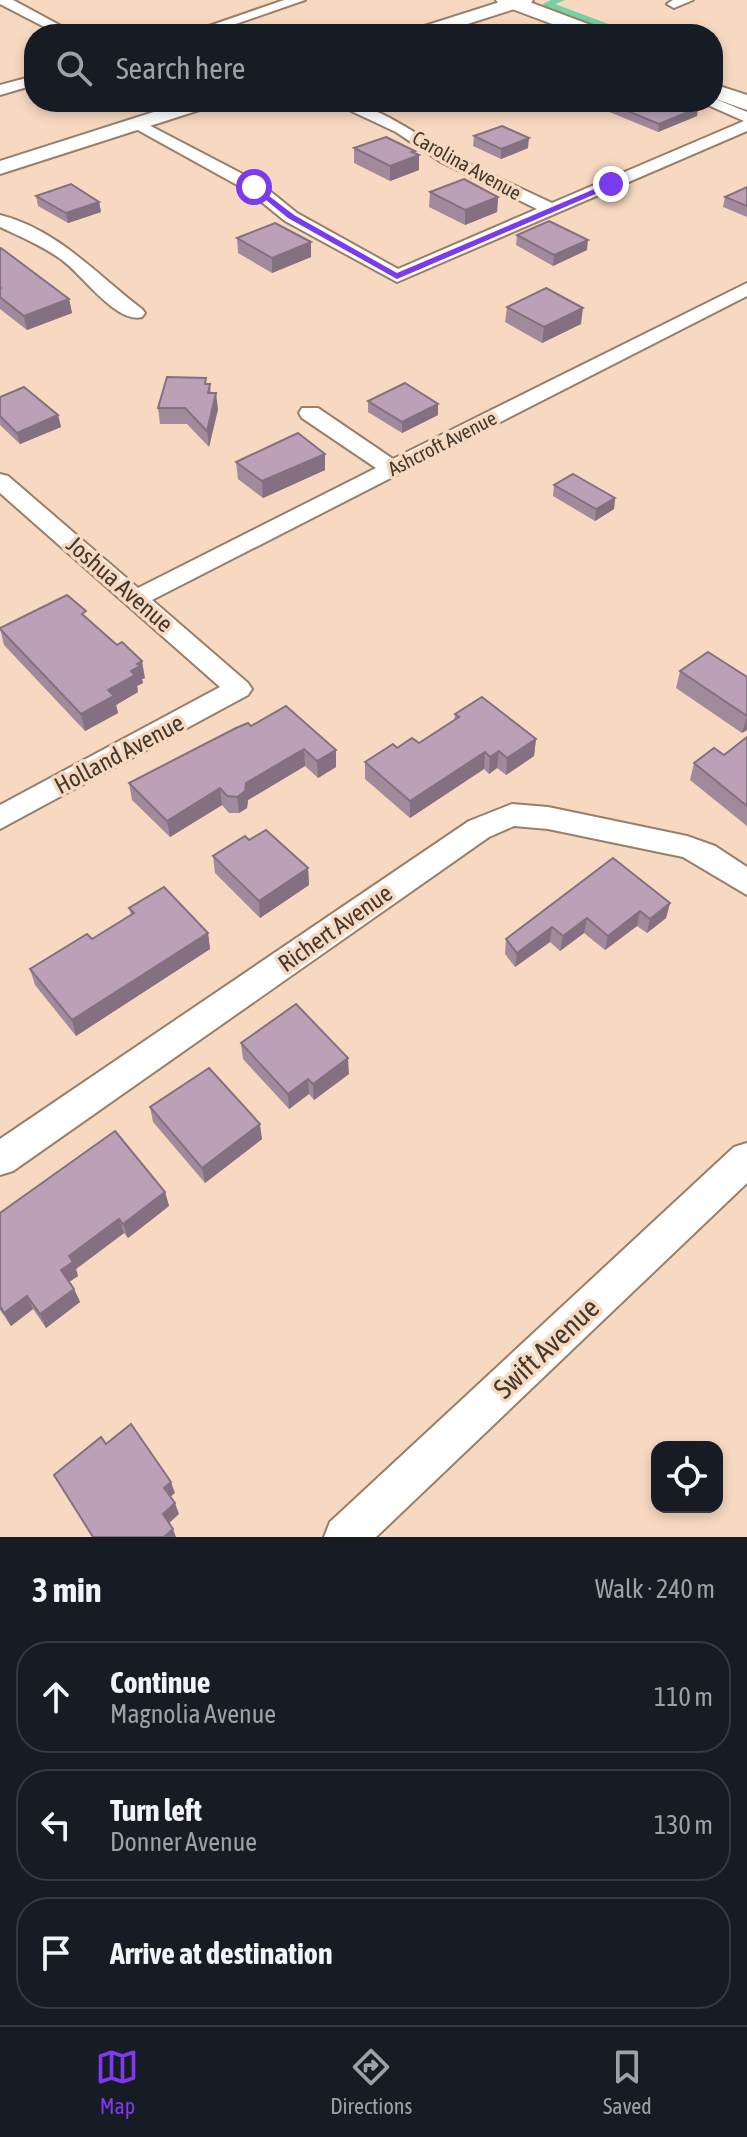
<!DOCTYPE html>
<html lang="en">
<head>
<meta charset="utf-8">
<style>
  :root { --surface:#171b24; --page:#20242c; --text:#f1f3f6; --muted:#9ea1a6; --line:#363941; --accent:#7c3aed }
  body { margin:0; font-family:"Asap Condensed",sans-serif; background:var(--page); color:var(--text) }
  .controls { position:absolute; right:24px; bottom:24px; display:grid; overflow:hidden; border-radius:16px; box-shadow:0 4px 12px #0003 }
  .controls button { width:72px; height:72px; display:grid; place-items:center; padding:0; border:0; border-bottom:2px solid var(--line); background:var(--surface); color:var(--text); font:40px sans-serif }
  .stop { position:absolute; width:24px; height:24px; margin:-18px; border:6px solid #7c3aed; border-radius:50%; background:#fff }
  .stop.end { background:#7c3aed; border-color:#fff; box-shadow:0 2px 8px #0008 }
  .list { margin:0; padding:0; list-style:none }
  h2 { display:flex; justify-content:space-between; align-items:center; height:104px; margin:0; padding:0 32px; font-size:34px }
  h2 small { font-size:26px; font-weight:400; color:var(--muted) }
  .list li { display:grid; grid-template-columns:52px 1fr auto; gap:24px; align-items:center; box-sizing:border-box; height:112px; margin:0 16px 16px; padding:0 16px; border:2px solid var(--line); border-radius:32px }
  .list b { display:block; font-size:30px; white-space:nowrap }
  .list p { margin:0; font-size:26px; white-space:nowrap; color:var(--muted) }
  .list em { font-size:26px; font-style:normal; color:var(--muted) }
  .icon { flex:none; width:44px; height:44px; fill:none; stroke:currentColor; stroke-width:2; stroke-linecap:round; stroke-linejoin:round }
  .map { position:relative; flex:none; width:747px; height:1537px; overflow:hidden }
  .search { position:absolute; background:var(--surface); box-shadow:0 4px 12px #0003; left:24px; right:24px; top:24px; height:88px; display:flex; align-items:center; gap:20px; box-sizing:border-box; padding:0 28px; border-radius:32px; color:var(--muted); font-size:30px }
  .sheet { height:488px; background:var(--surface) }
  nav { display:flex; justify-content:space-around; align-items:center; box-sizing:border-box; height:112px; border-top:2px solid var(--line); background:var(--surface); font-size:22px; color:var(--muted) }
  nav a { display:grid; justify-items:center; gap:4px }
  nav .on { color:var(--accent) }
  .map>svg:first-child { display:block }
  .green { fill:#74d1a2 }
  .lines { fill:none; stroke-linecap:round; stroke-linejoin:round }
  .minor-casing { stroke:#997e68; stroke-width:4 }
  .tertiary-casing { stroke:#997e68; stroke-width:4 }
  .secondary-casing { stroke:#997e68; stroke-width:4 }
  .minor { fill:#fff; fill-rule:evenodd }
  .tertiary { fill:#fff; fill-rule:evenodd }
  .secondary { fill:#fff; fill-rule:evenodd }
  .wall { fill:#a28a9d }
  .shaded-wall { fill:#847080 }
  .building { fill:#bca0b7; stroke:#847080; stroke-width:2 }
  .route { fill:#7c3aed }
  .labels { text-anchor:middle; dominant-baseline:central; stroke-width:7; stroke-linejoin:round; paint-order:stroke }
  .far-street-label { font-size:20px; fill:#43382e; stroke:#f7d9c1 }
  .street-label { font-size:24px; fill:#43382e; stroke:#f7d9c1 }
  .near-street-label { font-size:28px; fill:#43382e; stroke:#f7d9c1 }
</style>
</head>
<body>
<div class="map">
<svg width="747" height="1537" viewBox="0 0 747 1537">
  <rect width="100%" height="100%" fill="#f7d9c1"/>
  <!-- green -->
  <path class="green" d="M551 0H565L555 4 635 34H614L544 7 543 4Z"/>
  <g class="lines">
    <!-- minor casing -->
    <g class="minor-casing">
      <g id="minor">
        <path d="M0 0H13L76 34H58L0 4Z"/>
        <path d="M284 0H305L207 34H186Z"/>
        <path d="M693 0 674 8 667 4 673 0Z"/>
        <path d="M34 76V85L0 95V85Z"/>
        <path d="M713 98 747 112V131L397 282 285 221 248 191 127 124 129 121H141L260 183 297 213 398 269 537 209 441 162 396 132 332 102C380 102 415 136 456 157 487 173 520 188 552 203L744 121 701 102H713Z"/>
        <path d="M0 215C57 229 97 275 142 309L145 313 142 317C116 324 81 273 62 260 43 246 21 237 0 227Z"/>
        <path d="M747 283V296L152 600 248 683 252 689 248 695 0 829V805L220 687 0 493V474L8 476 138 588 376 468 302 418 299 413 302 408H318L393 459Z"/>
        <path d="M512 804 548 807 687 836 715 846 747 867V895L683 857 548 829 514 826 489 837 13 1171 0 1175V1139L469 821Z"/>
        <path d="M747 1143V1183L376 1537H324L330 1522 734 1147Z"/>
      </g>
    </g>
    <!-- tertiary casing -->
    <g class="tertiary-casing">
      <g id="tertiary">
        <path d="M506 0H533L530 4 436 34H409L412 30Z"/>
        <path d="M185 102H215L212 106 0 174V161Z"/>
      </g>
    </g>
    <!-- secondary casing -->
    <g class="secondary-casing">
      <g id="secondary">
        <path d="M496 0H524L604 30 607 34H579L499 4Z"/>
        <path d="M713 84 747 95V110L713 98Z"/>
      </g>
    </g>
    <!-- minor -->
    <use href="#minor" class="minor"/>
    <!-- tertiary -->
    <use href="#tertiary" class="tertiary"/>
    <!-- secondary -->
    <use href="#secondary" class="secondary"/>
  </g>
  <!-- wall -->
  <g class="wall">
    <path d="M375 102H402L387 107Z"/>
    <path d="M603 102H684L697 116 658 132 602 109Z"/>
    <path d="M474 136 528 148 501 159 473 146Z"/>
    <path d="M354 148 415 154 419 170 390 181 354 163Z"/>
    <path d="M747 187V217L723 207 725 197Z"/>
    <path d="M430 192 498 197 497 212 465 225 429 207Z"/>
    <path d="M36 196 99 202 101 212 68 223 38 206Z"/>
    <path d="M517 235 587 250 553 266 516 245Z"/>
    <path d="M237 238 311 257 272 273 238 253Z"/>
    <path d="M0 249 69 299 72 313 27 330 0 309Z"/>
    <path d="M507 307 581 324 542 343 505 322Z"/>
    <path d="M207 384H210L211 393 218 409 209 447 187 424H160L158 408Z"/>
    <path d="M0 397 58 415 61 427 20 444 0 425Z"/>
    <path d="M368 401 438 404V415L402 433 368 412Z"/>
    <path d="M325 454V470L263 498 238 479 236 462Z"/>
    <path d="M554 485 615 498 614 509 595 521 553 496Z"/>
    <path d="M87 619 145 678 142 679 143 683 137 686 138 692 116 705 118 713 85 731 4 645 0 628Z"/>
    <path d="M680 671 747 677V730L742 733 676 688Z"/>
    <path d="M286 706 336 767 318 778 305 766 248 800 247 808 239 813H229L222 805 170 837 132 800 129 783 251 726Z"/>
    <path d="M455 714 536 739 534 756 506 775 497 768 489 774 484 769 410 818 365 779V762L397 748 419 743 454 721Z"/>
    <path d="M747 737V826L690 780 694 763 724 755Z"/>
    <path d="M249 840 308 868 309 885 260 918 215 873 213 856Z"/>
    <path d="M613 858 670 903 666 918 647 933 637 926 605 950 584 933 560 951 550 942 515 967 505 954 506 939Z"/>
    <path d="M129 908 208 933 210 949 76 1036 35 985 30 969 92 939 131 915Z"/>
    <path d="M241 1043 349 1074 314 1100 309 1094 289 1109 243 1059Z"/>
    <path d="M150 1107 262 1139 205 1183 153 1122Z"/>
    <path d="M165 1192 169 1206 128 1238 124 1233 76 1269 78 1276 69 1282 74 1289 80 1302 46 1328 33 1309 11 1326 0 1310V1213Z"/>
  </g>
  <!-- shaded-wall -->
  <g class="shaded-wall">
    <path d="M387 102H402L387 107Z"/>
    <path d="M698 108 697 116 658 132 659 124Z"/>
    <path d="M529 138 528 148 501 159V149Z"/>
    <path d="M415 151V157L419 155V170L390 181V166Z"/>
    <path d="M498 197 497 212 465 225V210Z"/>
    <path d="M99 202 101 212 68 223 66 213Z"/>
    <path d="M588 240 587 250 553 266 554 255Z"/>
    <path d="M311 242V257L272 273V258Z"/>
    <path d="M69 299 72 313 27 330 24 316Z"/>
    <path d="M583 308 581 324 542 343 544 327Z"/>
    <path d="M216 393 218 409 209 447 207 431Z"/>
    <path d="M438 404V415L402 433V422Z"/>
    <path d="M58 415 61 427 20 444 17 433Z"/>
    <path d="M325 454V470L263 498 262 481Z"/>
    <path d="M615 498 614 509 595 521 596 509Z"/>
    <path d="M142 661 145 678 142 679 143 683 137 686 138 692 116 705 118 713 85 731 81 714 131 671 137 664Z"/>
    <path d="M747 716V730L742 733Z"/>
    <path d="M536 739 534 756 506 775 507 758Z"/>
    <path d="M304 749 305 766 248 800 247 808 239 813 237 797 246 783Z"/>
    <path d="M336 750V767L318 778 317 761Z"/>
    <path d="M499 751 497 768 489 774 490 757Z"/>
    <path d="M485 752 484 769 410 818V801Z"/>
    <path d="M220 788 222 805 170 837 167 821Z"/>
    <path d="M308 868 309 885 260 918 259 901Z"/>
    <path d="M670 903 666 918 647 933 650 919Z"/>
    <path d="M640 911 637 926 605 950 608 936Z"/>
    <path d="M587 918 584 933 560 951 563 936Z"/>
    <path d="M552 927 550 942 515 967 517 953Z"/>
    <path d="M208 933 210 949 76 1036 72 1020Z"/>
    <path d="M348 1058 349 1074 314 1100 313 1084Z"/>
    <path d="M308 1079 309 1094 289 1109 288 1094Z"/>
    <path d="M260 1124 262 1139 205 1183 202 1168Z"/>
    <path d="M165 1192 169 1206 128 1238 123 1224Z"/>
    <path d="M119 1219 124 1233 76 1269 78 1276 66 1284 61 1270 69 1256Z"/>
    <path d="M74 1289 80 1302 46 1328 40 1314Z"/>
    <path d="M27 1296 33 1309 11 1326 4 1313Z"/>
    <path d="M171 1482 175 1493 168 1499 164 1488Z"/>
    <path d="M175 1503 179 1514 167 1525 163 1514Z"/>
    <path d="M173 1529 176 1537H164Z"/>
  </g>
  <!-- building -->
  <g class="building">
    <path d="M606 102H684L698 108 659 124Z"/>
    <path d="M502 126 529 138 501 149 474 136Z"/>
    <path d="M386 137 415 151 412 152 419 155 390 166 354 148Z"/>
    <path d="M464 179 498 197 465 210 430 192Z"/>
    <path d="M71 184 99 202 66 213 36 196Z"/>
    <path d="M747 187V206L725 197Z"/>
    <path d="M549 221 588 240 554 255 517 235Z"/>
    <path d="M275 223 311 242 272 258 237 238Z"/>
    <path d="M1 248 69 299 24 316 0 297V289L1 288 0 287V249Z"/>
    <path d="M546 288 583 308 544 327 507 307Z"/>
    <path d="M167 377 206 378 205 384H210L208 393H216L207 431 185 408H158Z"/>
    <path d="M405 383 438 404 402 422 368 401Z"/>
    <path d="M24 387 58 415 17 433 0 416V397Z"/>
    <path d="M298 433 325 454 262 481 236 462Z"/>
    <path d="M573 474 615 498 596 509 554 485Z"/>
    <path d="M67 595 86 611 82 614 117 645 122 642 142 661 137 664 140 666 131 671 135 675 108 690 114 696 81 714 0 629V628Z"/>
    <path d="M708 652 747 677V716L680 671Z"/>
    <path d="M482 697 536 739 507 758 499 751 490 757 485 752 410 801 365 762 393 744 397 748 412 738 419 743 459 717 455 714Z"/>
    <path d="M286 706 336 750 317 761 304 749 246 783 245 791 237 797 227 796 220 788 167 821 129 783 236 728 248 723 251 726Z"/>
    <path d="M747 737V806L694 763 714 748 724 755Z"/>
    <path d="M266 830 308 868 259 901 213 856 245 836 249 840Z"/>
    <path d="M613 858 670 903 650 919 640 911 608 936 587 918 563 936 552 927 517 953 506 939Z"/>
    <path d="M164 887 208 933 72 1020 30 969 87 934 92 939 134 913 129 908Z"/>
    <path d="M296 1004 348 1058 313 1084 308 1079 288 1094 241 1043Z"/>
    <path d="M209 1068 260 1124 202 1168 150 1107Z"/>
    <path d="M115 1131 165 1192 123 1224 119 1219 69 1256 73 1262 61 1270 74 1289 40 1314 27 1296 4 1313 0 1306V1213Z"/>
    <path d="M131 1424 171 1482 164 1488 175 1503 163 1514 173 1529 164 1537H93L54 1475 101 1437 106 1444Z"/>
  </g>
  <!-- route -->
  <path class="route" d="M611 182 614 186 397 279 288 218 250 187 256 186 294 215 397 273Z"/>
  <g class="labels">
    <!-- far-street labels -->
    <g class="far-street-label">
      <text transform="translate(467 165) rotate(29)">Carolina Avenue</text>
      <text transform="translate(442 443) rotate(-27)">Ashcroft Avenue</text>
    </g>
    <!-- street labels -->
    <g class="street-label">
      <text transform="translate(120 584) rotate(41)">Joshua Avenue</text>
      <text transform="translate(119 754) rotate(-28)">Holland Avenue</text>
      <text transform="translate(335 928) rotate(-35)">Richert Avenue</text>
    </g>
    <!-- near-street labels -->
    <g class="near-street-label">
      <text transform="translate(546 1348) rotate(-43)">Swift Avenue</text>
    </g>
  </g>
</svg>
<div class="controls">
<button><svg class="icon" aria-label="locate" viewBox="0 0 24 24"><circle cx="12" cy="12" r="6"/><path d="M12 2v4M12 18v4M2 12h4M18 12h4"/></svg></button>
</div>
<div class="stop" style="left:254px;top:187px"></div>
<div class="stop end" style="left:611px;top:184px"></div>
<div class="search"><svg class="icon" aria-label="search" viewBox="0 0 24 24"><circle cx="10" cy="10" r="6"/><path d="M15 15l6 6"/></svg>Search here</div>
</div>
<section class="sheet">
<h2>3 min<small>Walk · 240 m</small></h2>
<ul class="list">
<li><svg class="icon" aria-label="ahead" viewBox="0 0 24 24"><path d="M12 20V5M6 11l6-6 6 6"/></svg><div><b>Continue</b><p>Magnolia Avenue</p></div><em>110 m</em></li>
<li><svg class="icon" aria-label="left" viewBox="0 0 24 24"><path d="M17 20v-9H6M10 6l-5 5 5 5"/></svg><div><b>Turn left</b><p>Donner Avenue</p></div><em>130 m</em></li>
<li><svg class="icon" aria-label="arrive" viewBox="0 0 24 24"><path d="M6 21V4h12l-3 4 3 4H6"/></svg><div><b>Arrive at destination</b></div></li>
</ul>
</section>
<nav>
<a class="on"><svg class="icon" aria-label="map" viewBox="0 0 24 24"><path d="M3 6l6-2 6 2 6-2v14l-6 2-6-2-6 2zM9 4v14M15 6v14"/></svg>Map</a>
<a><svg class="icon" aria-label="directions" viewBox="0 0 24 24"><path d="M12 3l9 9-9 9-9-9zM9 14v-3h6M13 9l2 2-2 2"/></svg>Directions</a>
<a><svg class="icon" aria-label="saved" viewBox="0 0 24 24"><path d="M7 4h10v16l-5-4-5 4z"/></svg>Saved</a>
</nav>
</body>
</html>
